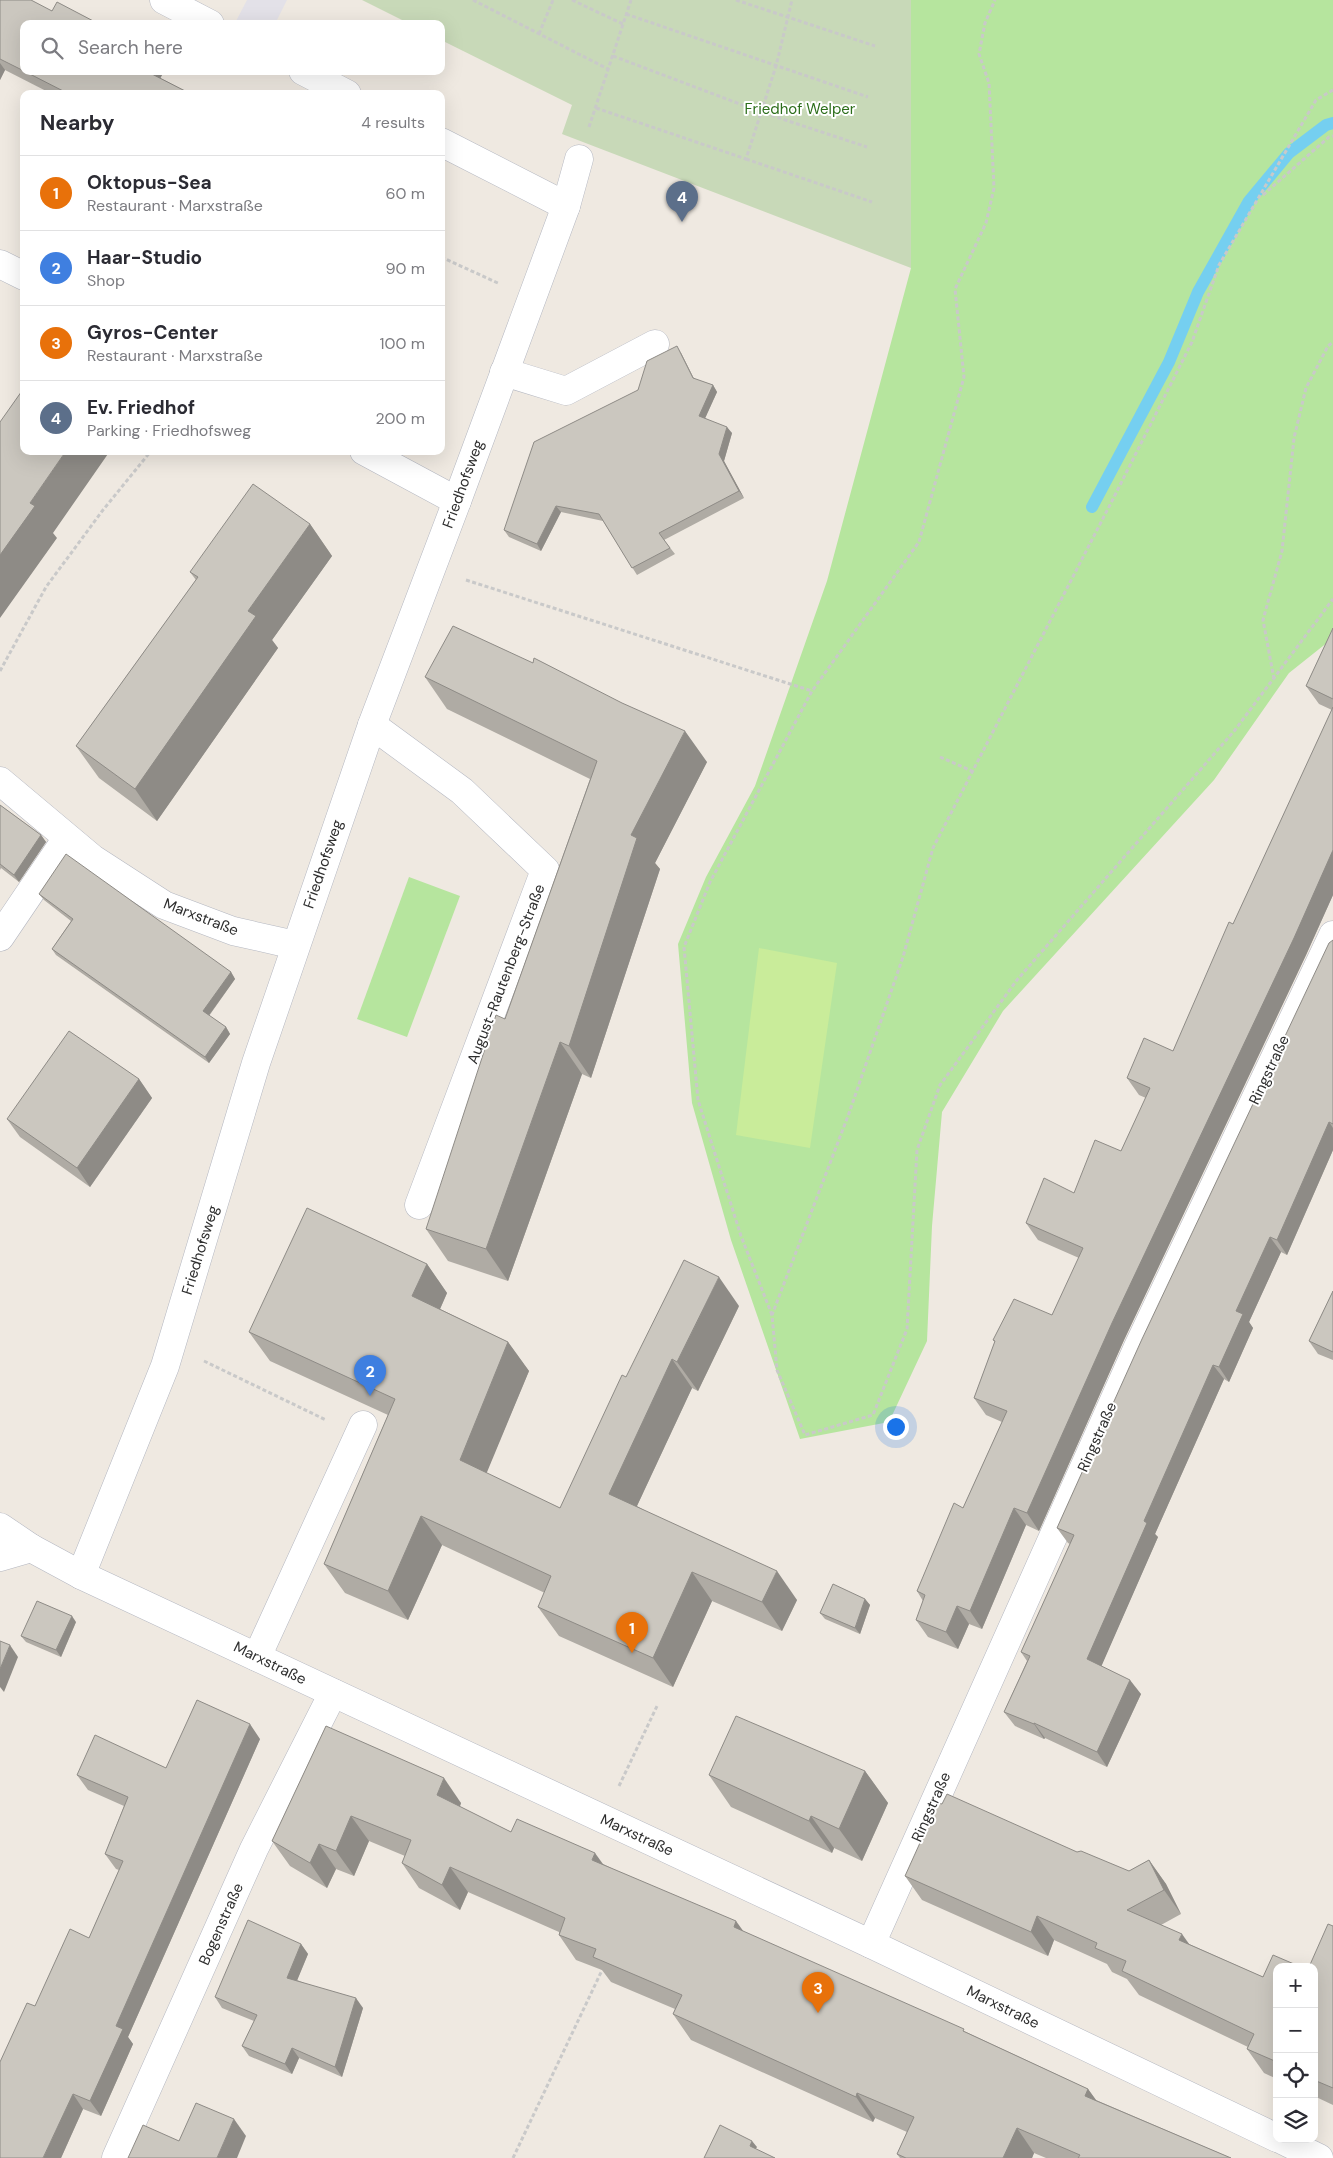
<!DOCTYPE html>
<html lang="en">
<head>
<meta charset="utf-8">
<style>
  :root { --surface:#fff; --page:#f2f2f3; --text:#2b2b33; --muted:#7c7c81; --line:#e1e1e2; --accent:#ea580c }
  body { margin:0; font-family:"DM Sans",sans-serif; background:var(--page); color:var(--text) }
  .controls { position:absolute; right:15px; bottom:15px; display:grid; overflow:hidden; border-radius:10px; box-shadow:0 5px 20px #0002 }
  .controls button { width:45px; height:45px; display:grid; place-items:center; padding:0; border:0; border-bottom:1px solid var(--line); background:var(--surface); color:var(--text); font:25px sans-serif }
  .you { position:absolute; left:895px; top:1426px; width:18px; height:18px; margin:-12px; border:4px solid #fff; border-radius:50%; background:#1a73e8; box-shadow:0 0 0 8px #1a73e833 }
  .badge { display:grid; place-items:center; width:32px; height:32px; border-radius:50%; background:var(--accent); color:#fff; font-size:16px; font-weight:700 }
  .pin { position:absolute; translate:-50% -41px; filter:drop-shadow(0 1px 2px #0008) }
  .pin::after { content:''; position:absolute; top:26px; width:18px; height:15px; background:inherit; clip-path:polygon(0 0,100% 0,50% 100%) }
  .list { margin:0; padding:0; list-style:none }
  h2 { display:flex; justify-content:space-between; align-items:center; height:65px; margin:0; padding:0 20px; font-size:21px }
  h2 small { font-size:16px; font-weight:400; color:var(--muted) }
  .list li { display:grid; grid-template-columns:32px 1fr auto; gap:15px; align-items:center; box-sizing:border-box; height:75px; padding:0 20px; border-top:1px solid var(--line) }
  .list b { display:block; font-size:19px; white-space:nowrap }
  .list p { margin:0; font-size:16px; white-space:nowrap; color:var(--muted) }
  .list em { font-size:16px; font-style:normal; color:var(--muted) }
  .icon { flex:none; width:28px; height:28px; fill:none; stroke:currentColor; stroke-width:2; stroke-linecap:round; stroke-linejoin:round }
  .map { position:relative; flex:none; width:1333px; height:2158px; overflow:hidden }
  .search { position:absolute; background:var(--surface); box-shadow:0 5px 20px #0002; left:20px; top:20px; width:425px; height:55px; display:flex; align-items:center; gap:12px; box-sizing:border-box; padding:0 18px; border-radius:10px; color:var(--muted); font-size:19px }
  .panel { position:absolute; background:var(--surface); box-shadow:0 5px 20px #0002; left:20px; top:90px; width:425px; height:365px; border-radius:10px }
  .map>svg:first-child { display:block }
  .industrial { fill:#e3e1e8 }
  .green { fill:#b6e59e }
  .cemetery { fill:#c8d9b8 }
  .pitch { fill:#c9ec9a }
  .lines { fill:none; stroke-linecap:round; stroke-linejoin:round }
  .stream { stroke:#75cff0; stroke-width:12 }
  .minor-casing { stroke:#b4b7c1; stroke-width:29 }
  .path { stroke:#c9c9c9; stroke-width:3; stroke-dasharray:4 2.5; stroke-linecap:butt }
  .minor { stroke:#fff; stroke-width:28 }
  .wall { fill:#afaba4 }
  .shaded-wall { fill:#8e8b86 }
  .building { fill:#cbc7bf; stroke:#8e8b86 }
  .labels { text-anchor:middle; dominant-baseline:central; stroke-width:4; stroke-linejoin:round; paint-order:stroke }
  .park-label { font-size:15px; fill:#2c6e1b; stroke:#fff }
  .street-label { font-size:15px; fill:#2e2e2e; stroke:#fff }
</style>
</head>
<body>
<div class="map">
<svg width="1333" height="2158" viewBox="0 0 1333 2158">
  <rect width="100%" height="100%" fill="#efe9e1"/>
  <!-- industrial -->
  <path class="industrial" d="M247 0H287L275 24H237L235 23Z"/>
  <!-- green -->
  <g class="green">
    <path d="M911 0H1333V638L1289 673 1214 780 1003 1011 942 1112 932 1226 927 1341 889 1422 800 1439 731 1240 692 1103 678 944 706 877 755 786 827 581 911 268Z"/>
    <path d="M409 877 460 896 407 1037 357 1019Z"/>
  </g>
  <!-- cemetery -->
  <path class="cemetery" d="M362 0H911V268L562 134 572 105 441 40V24H410Z"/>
  <!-- pitch -->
  <path class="pitch" d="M759 948 837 963 810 1148 736 1135Z"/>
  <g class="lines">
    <!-- stream -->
    <path class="stream" d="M1092 507 1169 362 1198 292 1249 201 1289 153 1326 125 1333 123"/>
    <!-- minor casing -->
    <g class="minor-casing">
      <g id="minor">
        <path d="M164 0 210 24"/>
        <path d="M303 71 347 94"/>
        <path d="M441 142 566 206"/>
        <path d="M0 264 24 276"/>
        <path d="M504 372 566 391 655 344"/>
        <path d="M364 451 457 501"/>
        <path d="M372 725 462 791 545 870 419 1205"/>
        <path d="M0 781 93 859 164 905 233 931 295 945"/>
        <path d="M0 937 67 838"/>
        <path d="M0 1527 31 1548 81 1575 871 1944 1277 2138"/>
        <path d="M0 1557 31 1548"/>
        <path d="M81 1575 165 1366 256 1063 372 725 457 501 566 206 579 159"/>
        <path d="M257 1657 363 1425"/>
        <path d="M871 1944 1138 1347 1333 935"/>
        <path d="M1280 2139 1319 2158"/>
        <path d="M116 2158 254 1849 333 1693"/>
      </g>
    </g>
    <!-- path -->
    <g class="path">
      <path d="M473 0 608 69"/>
      <path d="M572 0 623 24"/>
      <path d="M736 0 875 46"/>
      <path d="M626 14 868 97"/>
      <path d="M539 34 553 0"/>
      <path d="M613 56 761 112 867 147"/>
      <path d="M1333 90 1316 100 1219 265 1192 342 1113 499 933 848 903 957 848 1116 772 1315 777 1370 805 1435 873 1415 907 1329 917 1150 940 1085 1017 980 1235 730 1333 599"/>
      <path d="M596 108 746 159 776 66 792 0"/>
      <path d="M589 127 631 0"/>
      <path d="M746 159 872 202"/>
      <path d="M1263 195 1329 137 1333 136"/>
      <path d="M441 257 500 284"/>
      <path d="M466 580 812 691"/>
      <path d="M0 671 46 587 103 510 151 451"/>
      <path d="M1274 679 1263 620 1282 551 1294 438 1306 388 1328 346 1333 342"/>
      <path d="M940 757 972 771"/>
      <path d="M772 1315 741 1236 698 1100 684 947 710 882 812 691 919 542 964 377 955 289 986 223 994 188 989 83 979 54 985 23 995 0"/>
      <path d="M204 1361 326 1420"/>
      <path d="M619 1786 658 1704"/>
      <path d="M513 2158 604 1966"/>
    </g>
    <!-- minor -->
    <use href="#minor" class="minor"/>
  </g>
  <!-- wall -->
  <g class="wall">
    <path d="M0 0 52 11 99 24H24L162 75 160 78 191 94H52L5 70 0 80Z"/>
    <path d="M681 353 694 379 713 385 717 392 705 418 732 433 724 461 744 498 664 540 675 554 637 575 603 521 561 512 541 551 509 537 504 530 638 390Z"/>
    <path d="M310 524 332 556 272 640 278 648 157 821 99 778 76 746 196 580 190 572Z"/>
    <path d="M1333 628V895L1306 955 1124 1340 1039 1531 1026 1525 982 1629 969 1624 958 1649 928 1637 916 1620 923 1601 917 1591 963 1508 1002 1422 986 1415 974 1398 995 1342 993 1340 1052 1315 1079 1258 1038 1240 1026 1223 1074 1193 1121 1151 1146 1098 1139 1095 1127 1078 1173 1051 1233 924 1332 710 1319 704 1306 686Z"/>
    <path d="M425 677 707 762 655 863 660 869 591 1078 582 1074 508 1281 448 1261 426 1229 505 1019 590 779 447 709Z"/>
    <path d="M0 805 41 835 46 842 19 882 1 868 0 870Z"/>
    <path d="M39 894 231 972 235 979 209 1016 226 1027 230 1034 209 1063 56 955 52 949 71 921 44 900Z"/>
    <path d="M1333 940V1150L1287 1255 1281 1252 1249 1322 1253 1328 1229 1382 1224 1379 1155 1534 1158 1537 1101 1666 1141 1694 1107 1767 1045 1738 1044 1739 1015 1726 1004 1712 1027 1661 1021 1652 1070 1544 1068 1543 1057 1528Z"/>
    <path d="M139 1079 152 1098 90 1187 20 1137 7 1119Z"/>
    <path d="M427 1264 447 1293 440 1309 508 1342 529 1371 486 1473 560 1508 626 1377 739 1306 698 1391 692 1388 637 1506 797 1600 782 1631 712 1601 673 1687 559 1636 538 1607 545 1593 442 1545 408 1620 345 1593 324 1564 388 1415 270 1361 249 1332Z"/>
    <path d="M1333 1291V1360L1318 1354 1309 1341Z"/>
    <path d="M865 1599 870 1605 860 1634 825 1619 820 1613Z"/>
    <path d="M76 1622 61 1657 26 1642 21 1636Z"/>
    <path d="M326 1726 461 1803 460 1807 511 1832 603 1864 744 1932 966 2032 1088 2089 1096 2100 1231 2158H1046L1034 2153 1032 2158H900L897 2154 907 2132 875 2118 873 2122 691 2040 673 2014 675 2009 611 1982 602 1970 576 1960 559 1935V1932L468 1892 460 1910 419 1888 402 1863 405 1856 369 1841 354 1876 336 1869 327 1888 290 1866 272 1841Z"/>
    <path d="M260 1739 128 2037 133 2044 101 2116 83 2109 61 2158 35 2006 89 1938 119 1870 116 1869 105 1854 124 1806 88 1790 77 1775 166 1768Z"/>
    <path d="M865 1771 888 1803 862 1861 834 1848 832 1853 731 1807 709 1775Z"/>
    <path d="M1077 1852 1129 1871 1149 1860 1166 1884 1181 1914 1161 1925 1189 1944 1263 1977 1277 1967V2079L1264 2073 1247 2049 1248 2047 1139 1995 1127 1979 1112 1972 1107 1964 1054 1940 1048 1956 922 1900 905 1876Z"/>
    <path d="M1333 1926V2105L1314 2096V1967Z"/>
    <path d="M301 1944 308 1954 297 1980 363 2008 342 2077 299 2058 292 2074 249 2056 242 2046 254 2021 222 2008 215 1997Z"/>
  </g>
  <!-- shaded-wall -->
  <g class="shaded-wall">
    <path d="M0 63 5 70 0 80Z"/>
    <path d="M149 71H160L162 75 157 85 148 72Z"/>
    <path d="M677 346 681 353 697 385 693 378Z"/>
    <path d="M713 385 717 392 703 423 699 416Z"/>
    <path d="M727 427 732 433 724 461 744 498 739 491 719 454Z"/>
    <path d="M66 451H110L53 533 57 538 0 618V555L30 503Z"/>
    <path d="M556 506 561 512 541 551 537 544Z"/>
    <path d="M310 524 332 556 272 640 278 648 157 821 135 789 248 611Z"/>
    <path d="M685 731 707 762 655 863 660 869 591 1078 569 1046 631 835Z"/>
    <path d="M41 835 46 842 19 882 14 875Z"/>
    <path d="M1333 850V895L1306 955 1124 1340 1039 1531 1027 1513 1112 1323Z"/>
    <path d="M231 972 235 979 207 1018 203 1011Z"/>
    <path d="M226 1027 230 1034 209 1063 205 1057Z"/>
    <path d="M560 1042 582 1074 508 1281 486 1249Z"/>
    <path d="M139 1079 152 1098 90 1187 77 1168Z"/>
    <path d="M1329 1122 1333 1128V1150L1287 1255 1277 1240Z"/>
    <path d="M1270 1237 1281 1252 1249 1322 1253 1328 1229 1382 1219 1367 1236 1311Z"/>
    <path d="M427 1264 447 1293 433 1325 412 1296Z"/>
    <path d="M719 1277 739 1306 698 1391 677 1362Z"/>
    <path d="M508 1342 529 1371 480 1489 460 1460Z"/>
    <path d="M672 1359 692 1388 629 1523 609 1494Z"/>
    <path d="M1213 1365 1224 1379 1155 1534 1158 1537 1098 1674 1087 1659 1144 1521Z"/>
    <path d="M1014 1508 1026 1525 982 1629 970 1611Z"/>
    <path d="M421 1516 442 1545 408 1620 388 1591Z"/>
    <path d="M777 1571 797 1600 782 1631 762 1602Z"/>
    <path d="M692 1572 712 1601 673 1687 653 1658Z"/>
    <path d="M865 1599 870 1605 860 1634 855 1628Z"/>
    <path d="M957 1606 969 1624 958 1649 946 1632Z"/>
    <path d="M72 1616 76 1622 61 1657 56 1650Z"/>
    <path d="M10 1645 18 1657 4 1692 0 1687V1669Z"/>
    <path d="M1130 1680 1141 1694 1107 1767 1097 1752Z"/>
    <path d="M1034 1723 1045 1738 1044 1739 1034 1724Z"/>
    <path d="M250 1724 260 1739 128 2037 133 2044 101 2116 90 2101 116 2026Z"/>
    <path d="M865 1771 888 1803 862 1861 839 1829Z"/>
    <path d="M444 1778 461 1803 454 1820 437 1795Z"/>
    <path d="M351 1816 369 1841 354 1876 336 1851Z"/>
    <path d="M811 1816 834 1848 832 1853 809 1821Z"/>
    <path d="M319 1844 336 1869 327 1888 310 1863Z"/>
    <path d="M595 1853 613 1878 592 1860Z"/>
    <path d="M1149 1860 1166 1884 1181 1914 1164 1890Z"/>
    <path d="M450 1867 468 1892 460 1910 442 1885Z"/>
    <path d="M1037 1916 1054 1940 1048 1956 1031 1932Z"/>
    <path d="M736 1921 754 1946 734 1927Z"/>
    <path d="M1182 1934 1199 1958 1179 1940Z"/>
    <path d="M301 1944 308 1954 294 1988 287 1978Z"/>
    <path d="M356 1998 363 2008 342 2077 335 2067Z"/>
    <path d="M292 2048 299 2058 292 2074 285 2064Z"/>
    <path d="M1088 2089 1106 2114 1085 2096Z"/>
    <path d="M857 2093 875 2118 873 2122 856 2097Z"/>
    <path d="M73 2094 83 2109 61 2158H43Z"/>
    <path d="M234 2119 246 2136 237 2158H217Z"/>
    <path d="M1017 2128 1034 2153 1032 2158H1003Z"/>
    <path d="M752 2141 757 2147 754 2152 750 2146Z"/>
  </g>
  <!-- building -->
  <g class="building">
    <path d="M0 0H31L52 11 57 2 99 24H24V71L0 59Z"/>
    <path d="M24 71H149L148 72 191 94H69Z"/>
    <path d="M677 346 693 378 713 385 699 416 727 427 719 454 739 491 659 533 670 548 632 568 599 514 556 506 537 544 504 530 534 442 638 390 647 361Z"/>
    <path d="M24 388V451H66L30 503 35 506 0 555V422Z"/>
    <path d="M253 484 310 524 248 611 256 616 135 789 76 746 198 577 190 572Z"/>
    <path d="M453 626 533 663 534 658 622 703 685 731 631 835 637 838 569 1046 560 1042 486 1249 426 1229 496 1015 505 1019 597 761 425 677Z"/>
    <path d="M1333 628V699L1306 686Z"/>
    <path d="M1333 707V850L1294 938 1112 1323 1027 1513 1014 1508 970 1611 957 1606 946 1632 916 1620 925 1595 917 1591 954 1503 963 1508 1007 1411 974 1398 995 1341 993 1340 1014 1299 1052 1315 1083 1248 1026 1223 1044 1178 1074 1193 1095 1140 1121 1151 1150 1088 1127 1078 1144 1038 1173 1051 1229 922 1233 924Z"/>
    <path d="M0 805 41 835 14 875 0 864Z"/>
    <path d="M66 854 231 972 203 1011 226 1027 205 1057 52 949 73 919 39 894Z"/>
    <path d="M1333 940V1124L1329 1122 1277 1240 1270 1237 1236 1311 1243 1314 1219 1367 1213 1365 1144 1521 1147 1523 1087 1659 1130 1680 1097 1752 1034 1723V1724L1004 1712 1030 1656 1021 1652 1074 1535 1057 1528 1142 1339 1329 943Z"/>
    <path d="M69 1031 139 1079 77 1168 7 1119Z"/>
    <path d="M307 1208 427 1264 412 1296 508 1342 460 1460 560 1508 622 1375 626 1377 684 1260 719 1277 677 1362 672 1359 609 1494 777 1571 762 1602 692 1572 653 1658 538 1607 551 1576 421 1516 388 1591 324 1564 395 1399 249 1332Z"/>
    <path d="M1333 1291V1352L1309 1341Z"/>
    <path d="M833 1584 865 1599 855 1628 820 1613Z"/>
    <path d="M37 1601 72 1616 56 1650 21 1636Z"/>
    <path d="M0 1641 10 1645 0 1669Z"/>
    <path d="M197 1700 250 1724 116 2026 123 2029 90 2101 73 2094 43 2158H0V2062L27 2003 35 2006 70 1929 89 1938 123 1861 105 1854 128 1797 77 1775 95 1735 166 1768Z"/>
    <path d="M736 1716 865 1771 839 1829 811 1816 809 1821 709 1775Z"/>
    <path d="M326 1726 444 1778 437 1795 511 1832 517 1819 595 1853 592 1860 736 1921 734 1927 964 2029 963 2031 1088 2089 1085 2096 1231 2158H1078L1080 2155 1017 2128 1003 2158H906L897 2154 914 2117 857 2093 856 2097 673 2014 682 1995 593 1957 596 1949 559 1935 565 1918 450 1867 442 1885 402 1863 411 1840 351 1816 336 1851 319 1844 310 1863 272 1841Z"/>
    <path d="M947 1794 1077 1852 1081 1851 1129 1871 1149 1860 1164 1890 1127 1910 1182 1934 1179 1940 1263 1977 1273 1955 1301 1967H1277V2062L1247 2049 1254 2034 1122 1971 1126 1961 1095 1948 1097 1943 1037 1916 1031 1932 905 1876 938 1803 942 1804Z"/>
    <path d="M248 1920 301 1944 287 1978 356 1998 335 2067 292 2048 285 2064 242 2046 257 2015 215 1997Z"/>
    <path d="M1328 1924 1333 1926V2088L1314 2080V1967H1309Z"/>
    <path d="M196 2103 234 2119 217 2158H128L143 2125 179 2141Z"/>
    <path d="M720 2125 752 2141 750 2146 775 2158H704Z"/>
  </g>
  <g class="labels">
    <!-- park labels -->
    <g class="park-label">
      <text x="800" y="109">Friedhof Welper</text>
    </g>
    <!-- street labels -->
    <g class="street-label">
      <text transform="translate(463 484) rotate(-70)">Friedhofsweg</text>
      <text transform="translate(323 864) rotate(-71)">Friedhofsweg</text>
      <text transform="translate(201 917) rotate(21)">Marxstraße</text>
      <text transform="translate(506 974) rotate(-69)">August-Rautenberg-Straße</text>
      <text transform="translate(1269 1070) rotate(-65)">Ringstraße</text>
      <text transform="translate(200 1250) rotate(-73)">Friedhofsweg</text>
      <text transform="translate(1097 1437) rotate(-66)">Ringstraße</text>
      <text transform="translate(270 1663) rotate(26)">Marxstraße</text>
      <text transform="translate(931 1807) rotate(-66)">Ringstraße</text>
      <text transform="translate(637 1835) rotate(25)">Marxstraße</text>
      <text transform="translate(221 1924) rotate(-66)">Bogenstraße</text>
      <text transform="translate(1003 2007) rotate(26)">Marxstraße</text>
    </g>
  </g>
</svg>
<div class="controls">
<button>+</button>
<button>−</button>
<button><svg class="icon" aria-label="locate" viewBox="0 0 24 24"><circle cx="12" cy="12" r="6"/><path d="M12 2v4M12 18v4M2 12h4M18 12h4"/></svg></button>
<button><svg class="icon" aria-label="layers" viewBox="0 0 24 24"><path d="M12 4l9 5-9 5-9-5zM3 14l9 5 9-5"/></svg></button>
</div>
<div class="you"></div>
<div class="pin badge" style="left:632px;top:1653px;background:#e8710a">1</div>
<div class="pin badge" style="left:370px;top:1396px;background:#3f7fe0">2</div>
<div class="pin badge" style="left:818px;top:2013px;background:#e8710a">3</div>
<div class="pin badge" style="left:682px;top:222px;background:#5c6f8a">4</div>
<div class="search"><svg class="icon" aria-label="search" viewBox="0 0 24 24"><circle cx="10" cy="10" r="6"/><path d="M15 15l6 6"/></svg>Search here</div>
<section class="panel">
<h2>Nearby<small>4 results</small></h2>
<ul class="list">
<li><span class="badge" style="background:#e8710a">1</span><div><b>Oktopus-Sea</b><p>Restaurant · Marxstraße</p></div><em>60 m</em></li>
<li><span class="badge" style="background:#3f7fe0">2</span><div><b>Haar-Studio</b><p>Shop</p></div><em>90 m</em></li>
<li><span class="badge" style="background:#e8710a">3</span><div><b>Gyros-Center</b><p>Restaurant · Marxstraße</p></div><em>100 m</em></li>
<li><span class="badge" style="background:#5c6f8a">4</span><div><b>Ev. Friedhof</b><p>Parking · Friedhofsweg</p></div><em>200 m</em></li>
</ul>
</section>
</div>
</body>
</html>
